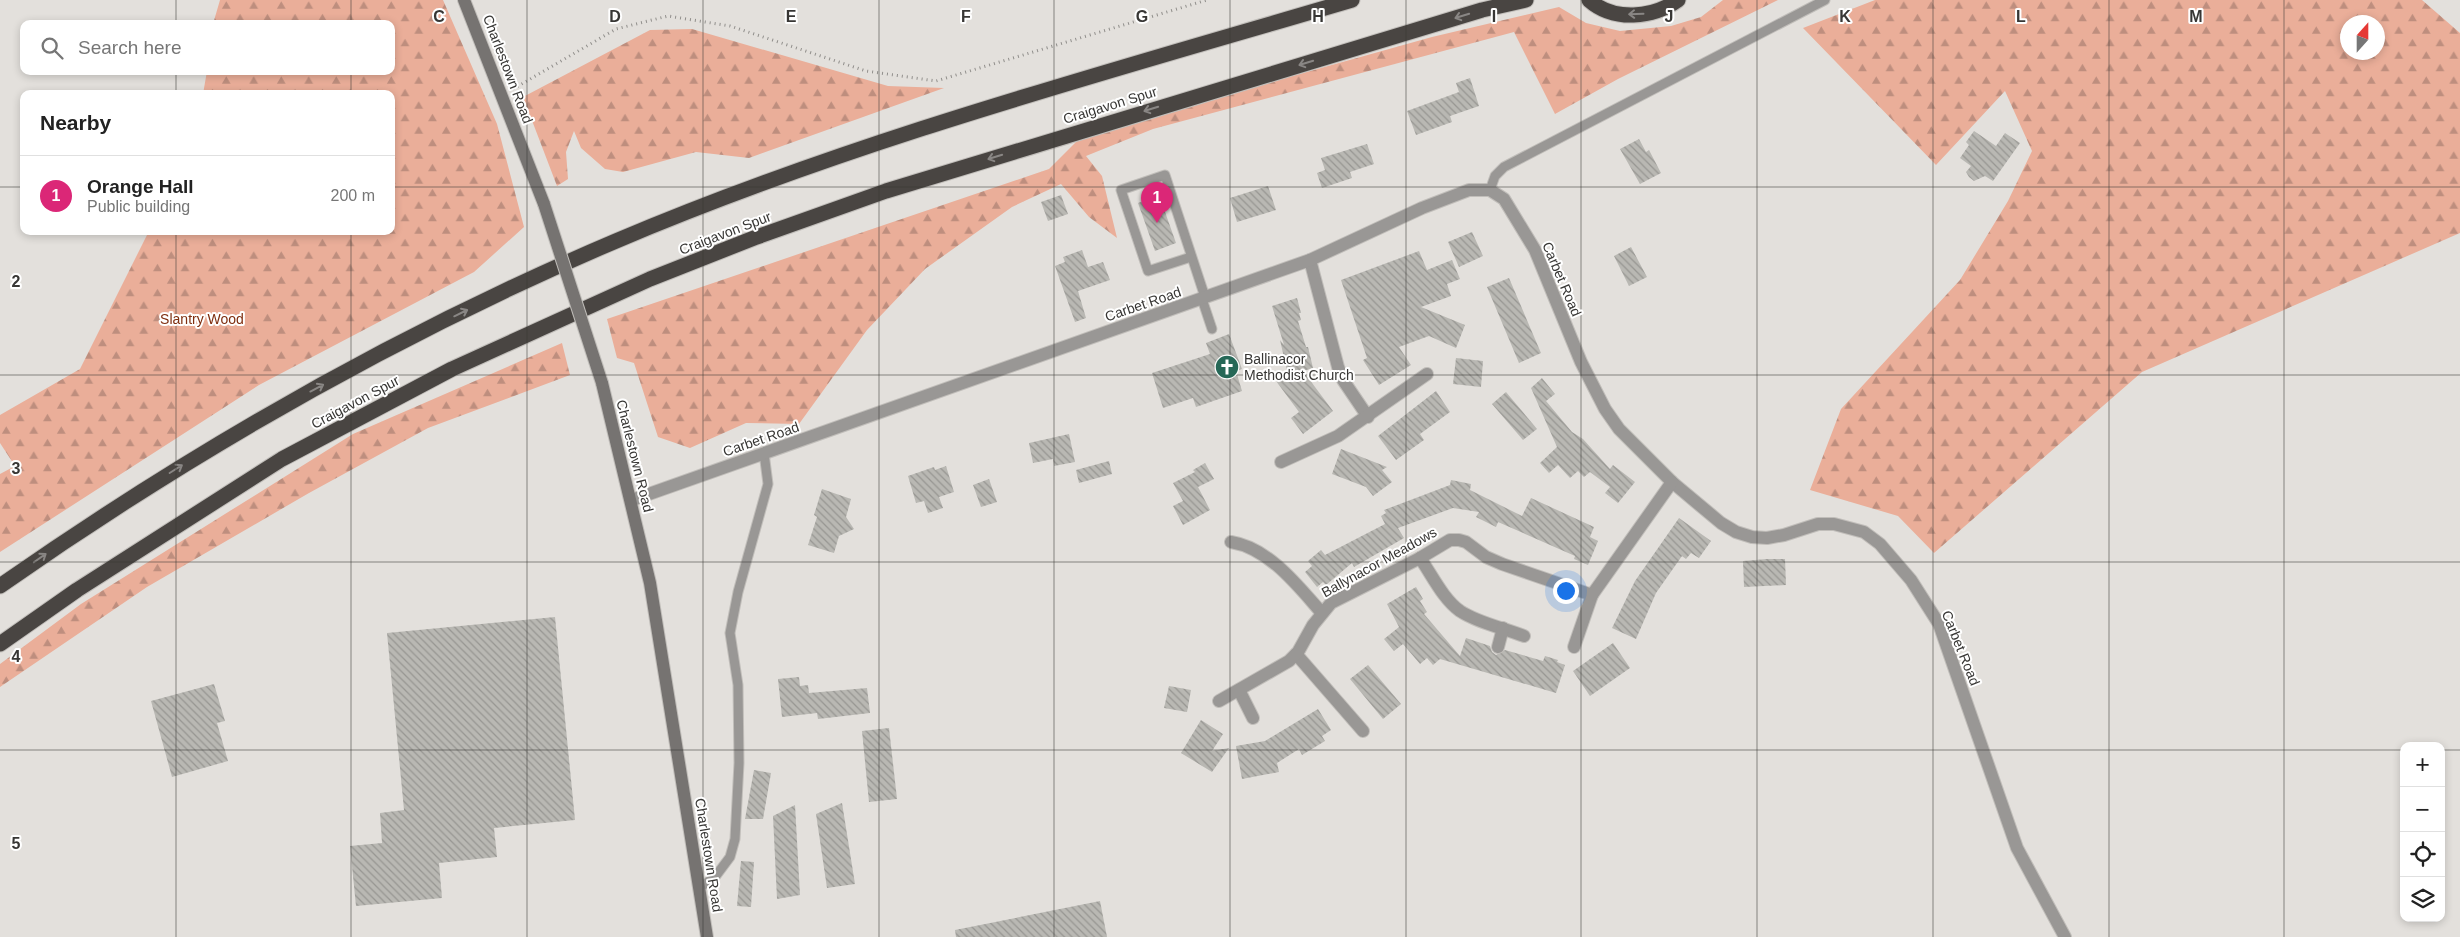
<!DOCTYPE html>
<html lang="en">
<head>
<meta charset="utf-8">
<style>
  :root { --surface:#fff; --page:#f6f6f6; --text:#222; --muted:#767676; --line:#e0e0e0; --accent:#db2777 }
  body { margin:0; font-family:Helvetica,sans-serif; background:var(--page); color:var(--text) }
  .controls { position:absolute; right:15px; bottom:15px; display:grid; overflow:hidden; border-radius:10px; box-shadow:0 2px 8px #0003 }
  .controls button { width:45px; height:45px; display:grid; place-items:center; padding:0; border:0; border-bottom:1px solid var(--line); background:var(--surface); color:var(--text); font:25px sans-serif }
  .compass { position:absolute; left:2340px; top:15px; width:45px; height:45px; border-radius:50%; background:var(--surface); box-shadow:0 2px 8px #0003; rotate:21deg }
  .you { position:absolute; left:1565px; top:590px; width:18px; height:18px; margin:-12px; border:4px solid #fff; border-radius:50%; background:#1a73e8; box-shadow:0 0 0 8px #1a73e833 }
  .badge { display:grid; place-items:center; width:32px; height:32px; border-radius:50%; background:var(--accent); color:#fff; font-size:16px; font-weight:700 }
  .pin { position:absolute; translate:-50% -41px; filter:drop-shadow(0 1px 2px #0008) }
  .pin::after { content:''; position:absolute; top:26px; width:18px; height:15px; background:inherit; clip-path:polygon(0 0,100% 0,50% 100%) }
  .list { margin:0; padding:0; list-style:none }
  h2 { display:flex; justify-content:space-between; align-items:center; height:65px; margin:0; padding:0 20px; font-size:21px }
  h2 small { font-size:16px; font-weight:400; color:var(--muted) }
  .list li { display:grid; grid-template-columns:32px 1fr auto; gap:15px; align-items:center; box-sizing:border-box; height:80px; padding:0 20px; border-top:1px solid var(--line) }
  .list b { display:block; font-size:19px; white-space:nowrap }
  .list p { margin:0; font-size:16px; white-space:nowrap; color:var(--muted) }
  .list em { font-size:16px; font-style:normal; color:var(--muted) }
  .icon { flex:none; width:28px; height:28px; fill:none; stroke:currentColor; stroke-width:2; stroke-linecap:round; stroke-linejoin:round }
  .map { position:relative; flex:none; width:2460px; height:937px; overflow:hidden }
  .search { position:absolute; background:var(--surface); box-shadow:0 2px 8px #0003; left:20px; top:20px; width:375px; height:55px; display:flex; align-items:center; gap:12px; box-sizing:border-box; padding:0 18px; border-radius:10px; color:var(--muted); font-size:19px }
  .panel { position:absolute; background:var(--surface); box-shadow:0 2px 8px #0003; left:20px; top:90px; width:375px; height:145px; border-radius:10px }
  .map>svg:first-child { display:block }
  .forest { fill:url(#forest-firs); fill-rule:evenodd }
  .building { fill:url(#building-back-hatch) }
  .lines { fill:none; stroke-linecap:round; stroke-linejoin:round }
  .service-casing { stroke:#c1beba; stroke-width:11 }
  .minor-casing { stroke:#c1beba; stroke-width:14 }
  .secondary-casing { stroke:#c1beba; stroke-width:14 }
  .motorway-casing { stroke:#c1beba; stroke-width:17 }
  .path { stroke:#908e8b; stroke-width:3; stroke-dasharray:1 4; stroke-linecap:butt }
  .service { stroke:#999795; stroke-width:9 }
  .minor { stroke:#999795; stroke-width:12 }
  .secondary { stroke:#767371; stroke-width:12 }
  .motorway { stroke:#494542; stroke-width:15 }
  .secondary-bridge-casing { stroke:#c1beba; stroke-width:14; stroke-linecap:butt }
  .secondary-bridge { stroke:#767371; stroke-width:12 }
  .oneway { stroke:#898684 }
  .grid { fill:none; stroke:#373634; stroke-width:1; stroke-opacity:0.55 }
  .labels { text-anchor:middle; dominant-baseline:central; stroke-width:4; stroke-linejoin:round; paint-order:stroke }
  .street-label { font-size:14px; fill:#373634; stroke:#fff }
  .park-label { font-size:14px; fill:#7f2e0f; stroke:#fff }
  .poi-label { font-size:14px; fill:#373634; stroke:#fff; text-anchor:start }
  .grid-label { font-size:16px; text-anchor:middle; font-weight:bold; fill:#373634; stroke:#fff; stroke-width:4; stroke-linejoin:round; paint-order:stroke }
</style>
</head>
<body>
<div class="map">
<svg width="2460" height="937" viewBox="0 0 2460 937">
  <defs>
    <pattern id="forest-firs" width="22" height="20" patternUnits="userSpaceOnUse" patternTransform="scale(1.25)"><rect width="22" height="20" fill="#eaae99"/><path d="M5 1l3.5 6h-7zM16 11l3.5 6h-7z" fill="#be8e7e"/></pattern>
    <pattern id="building-back-hatch" width="6" height="6" patternUnits="userSpaceOnUse" patternTransform="scale(1.25)"><rect width="6" height="6" fill="#b9b8b3"/><path d="M-1 5l2 2M0 0l6 6M5-1l2 2" fill="none" stroke="#979692"/></pattern>
  </defs>
  <rect width="100%" height="100%" fill="#e3e0dc"/>
  <!-- forest -->
  <g class="forest">
    <path d="M220 0H443L497 124 524 227 474 272 259 385 0 552V474L15 466 0 443V415L80 369 149 231H391V94H203L207 71H391V24H213Z"/>
    <path d="M1723 0H1778L1618 79 1555 114 1514 32 1153 129 1086 156 1102 176 1117 238 1089 217 1061 184 1012 207 925 269 867 330 799 424 746 423 690 448 658 437 634 363 617 358 607 319 1049 169 1077 141 1178 108 1432 37 1559 7 1586 23 1620 31 1671 26 1701 17Z"/>
    <path d="M1875 0H2422L2460 33V233L2142 372 1934 553 1898 516 1810 490 1841 409 1960 280 2008 201 2032 151 2005 91 1936 165 1803 28ZM2348 22H2378V52H2348Z"/>
    <path d="M692 29 888 86 944 88 749 158 696 152 623 172 605 169 581 148 574 131 566 152 568 179 557 186 523 97 650 30Z"/>
    <path d="M562 343 570 375 428 428 309 493 147 587 0 687V664L81 604 353 434Z"/>
  </g>
  <!-- building -->
  <g class="building">
    <path d="M1470 78 1479 106 1450 116 1452 122 1416 135 1407 111 1459 92 1456 83Z"/>
    <path d="M1974 131 1996 146 2005 133 2020 143 1993 181 1985 176 1974 181 1969 177 1966 172 1971 166 1960 158 1969 145 1966 142Z"/>
    <path d="M1639 139 1646 152 1649 150 1661 173 1640 184 1620 149Z"/>
    <path d="M1367 144 1374 164 1350 172 1352 178 1322 188 1317 173 1325 170 1321 158Z"/>
    <path d="M1268 186 1276 210 1237 222 1230 198Z"/>
    <path d="M1061 195 1068 214 1048 221 1041 202Z"/>
    <path d="M1159 195 1176 243 1155 251 1138 203Z"/>
    <path d="M1472 232 1483 256 1459 267 1448 242Z"/>
    <path d="M1631 247 1647 277 1629 286 1614 256Z"/>
    <path d="M1082 250 1088 267 1103 262 1110 280 1078 291 1086 318 1075 322 1055 266 1065 262 1063 257Z"/>
    <path d="M1419 251 1427 270 1452 260 1460 279 1447 284 1451 296 1421 307 1465 325 1456 348 1429 336 1399 347 1411 365 1379 385 1363 360 1367 358 1341 280Z"/>
    <path d="M1509 278 1541 353 1519 363 1487 287Z"/>
    <path d="M1297 298 1301 313H1299L1301 320 1298 321 1306 347H1308L1313 368 1303 371 1333 411 1303 434 1291 418 1299 412 1276 381 1288 375 1280 340 1284 345 1272 306Z"/>
    <path d="M1229 334 1242 369 1236 371 1242 391 1196 407 1193 398 1163 408 1152 373 1210 354 1206 343Z"/>
    <path d="M1456 358 1483 361 1481 387 1453 384Z"/>
    <path d="M1542 378 1555 394 1546 401 1572 432 1583 439 1610 469 1613 465 1635 482 1618 503 1605 493 1610 487 1590 472 1584 477 1578 471 1570 478 1558 465 1549 473 1540 463 1557 447 1531 388Z"/>
    <path d="M1436 391 1450 412 1420 434 1424 440 1396 460 1378 436Z"/>
    <path d="M1506 392 1537 429 1523 440 1492 404Z"/>
    <path d="M1069 434 1075 462 1054 466 1053 459 1033 463 1029 443Z"/>
    <path d="M1341 449 1387 467 1382 470 1392 482 1373 496 1366 487 1332 474Z"/>
    <path d="M1109 461 1112 474 1079 483 1076 470Z"/>
    <path d="M1205 463 1214 479 1198 487 1210 510 1183 525 1173 506 1183 501 1173 483 1195 472 1193 470Z"/>
    <path d="M946 466 954 492 939 497 943 508 928 513 924 501 916 503 908 476 934 467 935 470Z"/>
    <path d="M989 479 997 502 981 507 973 485Z"/>
    <path d="M1451 480 1471 484 1470 490 1522 516 1531 498 1594 527 1590 537 1598 541 1588 565 1574 559 1575 556 1498 522 1496 527 1476 517 1479 512 1453 508 1398 528 1404 538 1354 567 1352 563 1326 585 1323 582 1317 587 1305 572 1312 566 1308 561 1321 550 1325 555 1385 524 1381 516 1386 513 1384 510 1450 485Z"/>
    <path d="M822 489 851 499 846 517 854 529 839 536 834 553 808 545 817 517 814 515Z"/>
    <path d="M1679 518 1711 541 1699 558 1691 553 1686 559 1682 556 1656 593 1636 639 1612 628 1635 581Z"/>
    <path d="M1767 559H1785L1786 585 1744 587 1743 561Z"/>
    <path d="M1416 587 1423 599 1420 601 1427 612 1424 614 1460 656 1466 638 1490 646 1492 652 1496 655 1505 650 1543 661 1545 656 1558 660 1557 662 1565 665 1556 693 1440 659 1433 665 1427 658 1420 664 1403 644 1394 651 1384 639 1399 627 1387 604Z"/>
    <path d="M555 617 575 820 494 828 497 857 439 863 442 898 356 906 350 846 382 843 380 813 404 810 387 633Z"/>
    <path d="M1613 643 1630 668 1590 696 1573 671Z"/>
    <path d="M1368 665 1401 704 1383 719 1350 679Z"/>
    <path d="M799 677 800 686 808 685 809 693 867 688 870 713 818 719 817 713 782 717 778 679Z"/>
    <path d="M214 684 225 721 217 723 228 761 172 777 151 701Z"/>
    <path d="M1169 686 1191 690 1187 712 1164 708Z"/>
    <path d="M1318 709 1331 730 1322 736 1325 741 1302 755 1299 749 1277 763 1279 772 1242 779 1236 746 1265 741Z"/>
    <path d="M1201 720 1223 734 1212 751 1229 748 1212 772 1181 753Z"/>
    <path d="M889 728 897 799 869 802 862 731Z"/>
    <path d="M754 770 771 773 763 819H745Z"/>
    <path d="M842 803 855 884 827 888 816 814Z"/>
    <path d="M795 805 800 895 777 899 773 816Z"/>
    <path d="M741 861 754 862 751 907 737 906Z"/>
    <path d="M1100 901 1107 937H956L955 930Z"/>
  </g>
  <g class="lines">
    <!-- service casing -->
    <g class="service-casing">
      <g id="service">
        <path d="M1490 190 1495 176 1504 167 1825 0"/>
        <path d="M1191 257 1148 271 1121 190 1165 175 1205 297"/>
        <path d="M1202 299 1212 329"/>
        <path d="M699 888 715 877 730 857 735 839 739 763 738 685 730 633 738 592 768 484 764 453"/>
      </g>
    </g>
    <!-- minor casing -->
    <g class="minor-casing">
      <g id="minor">
        <path d="M1310 260 1338 367 1343 380 1368 417"/>
        <path d="M1281 462 1338 436 1427 374"/>
        <path d="M632 500 1310 260 1422 208 1469 190H1490L1504 199 1535 250 1581 362 1605 409 1619 429 1672 482 1721 523 1736 532 1752 537 1767 538 1784 535 1818 524H1834L1864 532 1880 544 1911 580 1939 624 2017 848 2065 937"/>
        <path d="M1231 542C1269 548 1298 586 1321 612"/>
        <path d="M1420 558C1432 575 1443 599 1460 611 1478 623 1504 628 1524 636"/>
        <path d="M1498 647 1503 628"/>
        <path d="M1574 647 1592 595"/>
        <path d="M1296 654 1363 731"/>
        <path d="M1239 690 1253 718"/>
        <path d="M1219 701 1289 661 1298 652 1313 625 1331 603 1420 558 1450 540H1459L1466 542 1486 557 1502 564 1592 595 1672 482"/>
      </g>
    </g>
    <!-- secondary casing -->
    <g class="secondary-casing">
      <g id="secondary">
        <path d="M464 0 544 204"/>
        <path d="M602 383 650 583 707 937"/>
      </g>
    </g>
    <!-- motorway casing -->
    <g class="motorway-casing">
      <g id="motorway">
        <path d="M1589 0C1614 22 1653 18 1678 0"/>
        <path d="M0 586C193 451 399 333 616 241 854 140 1105 73 1352 0"/>
        <path d="M0 644 77 590 282 459 452 369 650 279 754 238 886 191 1482 10 1526 0"/>
      </g>
    </g>
    <!-- path -->
    <path class="path" d="M513 89 616 29 668 16 730 26 866 71 936 81 1207 0"/>
    <!-- service -->
    <use href="#service" class="service"/>
    <!-- minor -->
    <use href="#minor" class="minor"/>
    <!-- secondary -->
    <use href="#secondary" class="secondary"/>
    <!-- motorway -->
    <use href="#motorway" class="motorway"/>
    <!-- secondary-bridge casing -->
    <g class="secondary-bridge-casing">
      <path id="secondary-bridge" d="M544 204 602 383"/>
    </g>
    <!-- secondary-bridge -->
    <use href="#secondary-bridge" class="secondary-bridge"/>
  </g>
  <!-- one-way arrows -->
  <defs><path id="oneway-shaft" d="M-6 0H5M1.5-3L5.5 0L1.5 3" fill="none" stroke-width="1.6" stroke-linecap="round" stroke-linejoin="round" transform="scale(1.25)"/></defs>
  <g class="oneway">
    <use href="#oneway-shaft" transform="translate(1636 14) rotate(178)"/>
    <use href="#oneway-shaft" transform="translate(1462 16) rotate(163)"/>
    <use href="#oneway-shaft" transform="translate(1306 63) rotate(163)"/>
    <use href="#oneway-shaft" transform="translate(1151 109) rotate(163)"/>
    <use href="#oneway-shaft" transform="translate(995 157) rotate(163)"/>
    <use href="#oneway-shaft" transform="translate(461 313) rotate(-26)"/>
    <use href="#oneway-shaft" transform="translate(317 388) rotate(-28)"/>
    <use href="#oneway-shaft" transform="translate(176 469) rotate(-32)"/>
    <use href="#oneway-shaft" transform="translate(40 558) rotate(-35)"/>
  </g>
  <!-- grid -->
  <path class="grid" d="M176 0V24M351 0V24M527 0V937M703 0V937M879 0V937M1054 0V937M1230 0V937M1406 0V937M1581 0V937M1757 0V937M1933 0V937M2109 0V937M2284 0V937M176 71V94M351 71V94M0 187H24M391 187H2460M176 231V937M351 231V937M0 375H2460M0 562H2460M0 750H2404M2441 750H2460"/>
  <!-- icons -->
  <defs>
    <g id="church-disc" transform="scale(1.25)"><circle r="9.5" fill="#266857" stroke="#fff"/><path d="M-1.2-6h2.4v3.5h3.3v2.4h-3.3V6h-2.4V-.1h-3.3v-2.4h3.3Z" fill="#fff"/></g>
  </defs>
  <g fill-rule="evenodd">
    <use href="#church-disc" x="1227" y="367"/>
  </g>
  <g class="labels">
    <!-- street labels -->
    <g class="street-label">
      <text transform="translate(508 69) rotate(69)">Charlestown Road</text>
      <text transform="translate(1110 105) rotate(-17)">Craigavon Spur</text>
      <text transform="translate(725 233) rotate(-21)">Craigavon Spur</text>
      <text transform="translate(1562 279) rotate(67)">Carbet Road</text>
      <text transform="translate(1143 304) rotate(-19)">Carbet Road</text>
      <text transform="translate(355 402) rotate(-28)">Craigavon Spur</text>
      <text transform="translate(761 439) rotate(-19)">Carbet Road</text>
      <text transform="translate(635 456) rotate(76)">Charlestown Road</text>
      <text transform="translate(1379 562) rotate(-29)">Ballynacor Meadows</text>
      <text transform="translate(1961 648) rotate(68)">Carbet Road</text>
      <text transform="translate(709 855) rotate(81)">Charlestown Road</text>
    </g>
    <!-- park labels -->
    <g class="park-label">
      <text x="202" y="319">Slantry Wood</text>
    </g>
    <!-- poi labels -->
    <g class="poi-label">
      <text x="1244" y="359">Ballinacor<tspan x="1244" dy="16">Methodist Church</tspan></text>
    </g>
  </g>
  <g class="grid-label">
    <text x="439" y="22">C</text>
    <text x="615" y="22">D</text>
    <text x="791" y="22">E</text>
    <text x="966" y="22">F</text>
    <text x="1142" y="22">G</text>
    <text x="1318" y="22">H</text>
    <text x="1494" y="22">I</text>
    <text x="1669" y="22">J</text>
    <text x="1845" y="22">K</text>
    <text x="2021" y="22">L</text>
    <text x="2196" y="22">M</text>
    <text x="16" y="287">2</text>
    <text x="16" y="474">3</text>
    <text x="16" y="662">4</text>
    <text x="16" y="849">5</text>
  </g>
</svg>
<div class="controls">
<button>+</button>
<button>−</button>
<button><svg class="icon" aria-label="locate" viewBox="0 0 24 24"><circle cx="12" cy="12" r="6"/><path d="M12 2v4M12 18v4M2 12h4M18 12h4"/></svg></button>
<button><svg class="icon" aria-label="layers" viewBox="0 0 24 24"><path d="M12 4l9 5-9 5-9-5zM3 14l9 5 9-5"/></svg></button>
</div>
<svg class="compass" viewBox="-18 -18 36 36"><path d="M0-13l5 13h-10z" fill="#e53935"/><path d="M0 13l5-13h-10z" fill="#767676"/></svg>
<div class="you"></div>
<div class="pin badge" style="left:1157px;top:223px">1</div>
<div class="search"><svg class="icon" aria-label="search" viewBox="0 0 24 24"><circle cx="10" cy="10" r="6"/><path d="M15 15l6 6"/></svg>Search here</div>
<section class="panel">
<h2>Nearby<small></small></h2>
<ul class="list">
<li><span class="badge">1</span><div><b>Orange Hall</b><p>Public building</p></div><em>200 m</em></li>
</ul>
</section>
</div>
</body>
</html>
